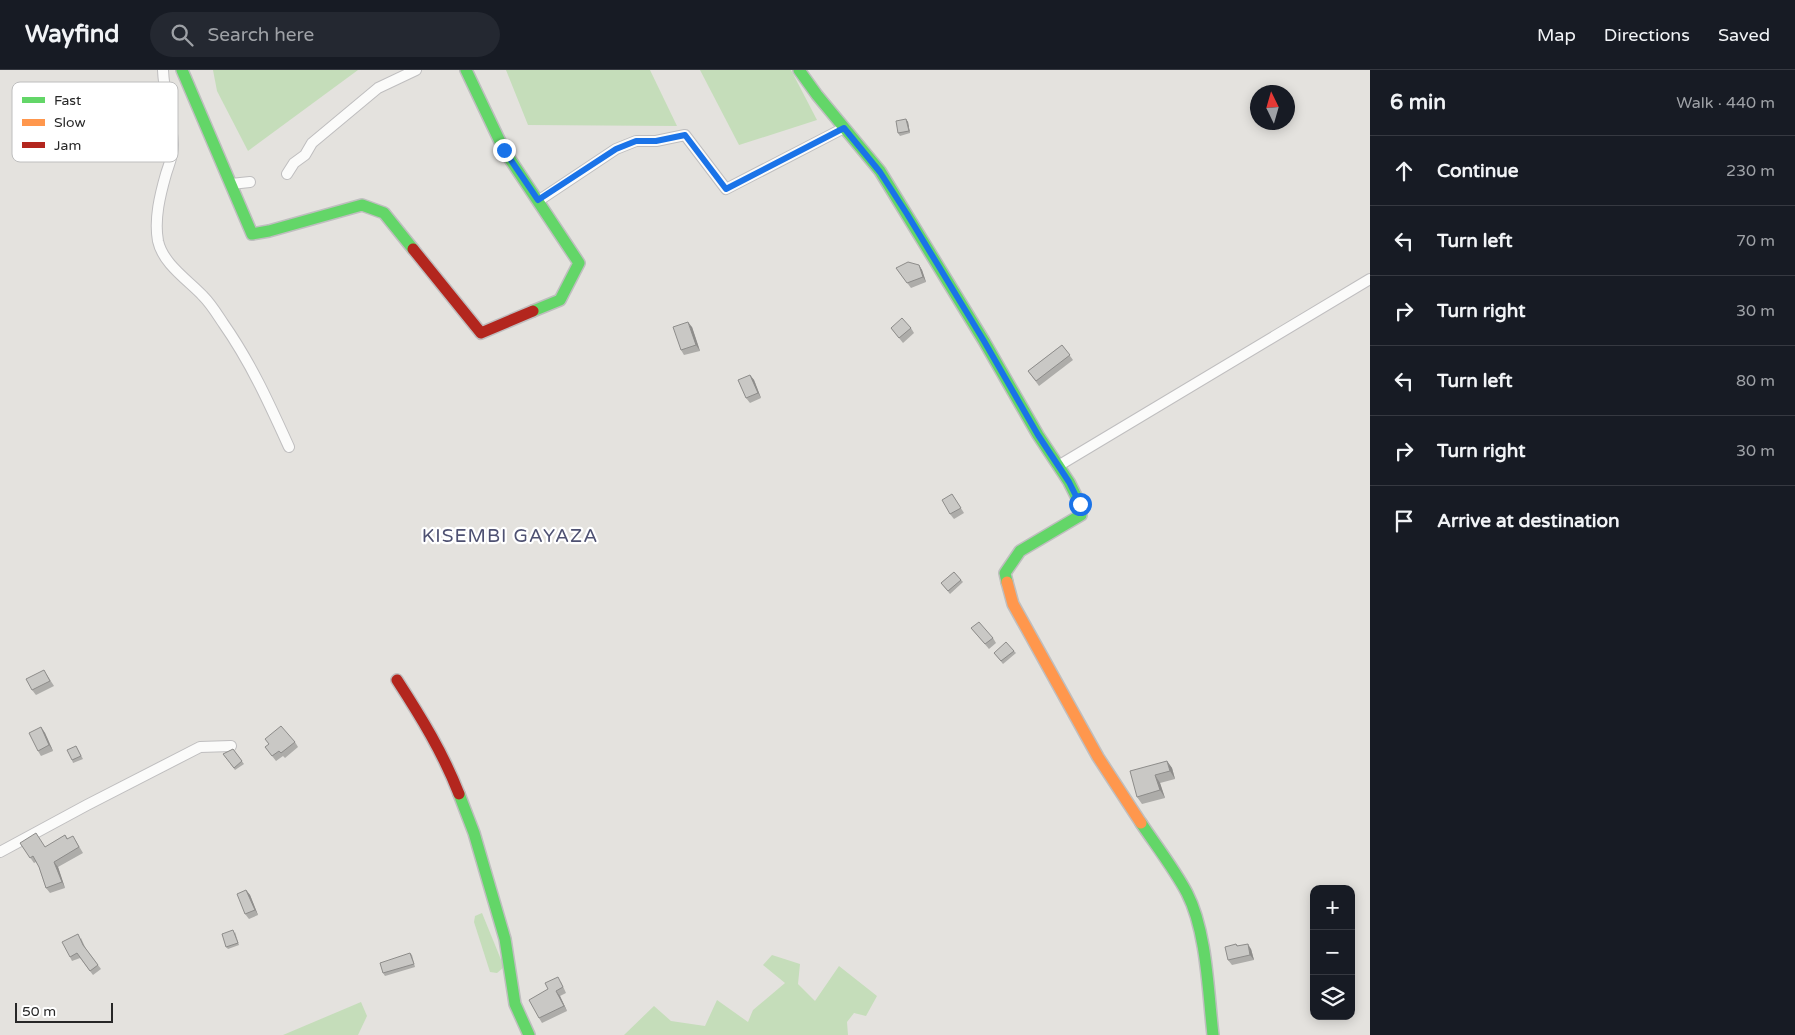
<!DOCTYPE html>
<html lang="en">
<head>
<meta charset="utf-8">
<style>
  :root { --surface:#171b24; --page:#242831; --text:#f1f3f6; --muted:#9ea1a6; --line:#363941 }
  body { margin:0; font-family:"Varela Round",sans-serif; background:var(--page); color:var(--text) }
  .controls { position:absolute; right:15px; bottom:15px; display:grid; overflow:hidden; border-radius:10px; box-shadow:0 2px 12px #0003 }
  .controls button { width:45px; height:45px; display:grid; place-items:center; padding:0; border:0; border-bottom:1px solid var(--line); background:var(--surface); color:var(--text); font:25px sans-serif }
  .compass { position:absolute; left:1250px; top:15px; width:45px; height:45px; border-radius:50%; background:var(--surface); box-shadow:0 2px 12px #0003; rotate:355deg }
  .scale { position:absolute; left:15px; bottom:12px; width:98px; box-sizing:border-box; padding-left:5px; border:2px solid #272727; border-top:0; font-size:14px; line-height:18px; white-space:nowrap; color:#272727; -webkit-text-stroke:4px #fff; paint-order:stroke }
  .stop { position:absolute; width:15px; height:15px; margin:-11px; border:4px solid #1a73e8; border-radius:50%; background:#fff }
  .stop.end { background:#1a73e8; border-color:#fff; box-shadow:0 1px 5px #0008 }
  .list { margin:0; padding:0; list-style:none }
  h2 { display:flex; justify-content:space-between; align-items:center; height:65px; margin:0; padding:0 20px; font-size:21px }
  h2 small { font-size:16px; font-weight:400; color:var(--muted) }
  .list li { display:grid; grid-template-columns:32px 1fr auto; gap:15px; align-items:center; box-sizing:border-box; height:70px; padding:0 20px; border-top:1px solid var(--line) }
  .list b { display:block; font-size:19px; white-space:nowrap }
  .list em { font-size:16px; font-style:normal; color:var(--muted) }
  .icon { flex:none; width:28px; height:28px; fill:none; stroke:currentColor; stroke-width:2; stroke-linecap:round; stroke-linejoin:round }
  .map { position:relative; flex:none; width:1370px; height:965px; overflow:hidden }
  header { display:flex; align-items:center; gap:30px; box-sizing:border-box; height:70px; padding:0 25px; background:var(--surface); border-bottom:1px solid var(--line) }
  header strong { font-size:24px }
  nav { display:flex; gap:28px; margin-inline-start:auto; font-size:18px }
  .search { width:350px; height:45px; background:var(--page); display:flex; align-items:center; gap:12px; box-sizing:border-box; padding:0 18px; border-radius:28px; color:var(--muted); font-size:19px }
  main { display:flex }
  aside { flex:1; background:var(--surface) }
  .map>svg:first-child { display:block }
  .green { fill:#c5ddba }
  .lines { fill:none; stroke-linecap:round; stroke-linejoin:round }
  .street-casing { stroke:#bfbebf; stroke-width:12 }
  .fast-casing { stroke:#bfbebf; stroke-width:14 }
  .slow-casing { stroke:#bfbebf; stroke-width:14 }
  .jam-casing { stroke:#bfbebf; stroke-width:14 }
  .street { stroke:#fbfbfa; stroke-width:10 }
  .fast { stroke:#63d668; stroke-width:11 }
  .slow { stroke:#ff974d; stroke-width:11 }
  .jam { stroke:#b3261e; stroke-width:11 }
  .wall { fill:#adaca9 }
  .shaded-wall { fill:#8d8c8a }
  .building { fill:#c9c8c5; stroke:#8d8c8a }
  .route { stroke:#1a73e8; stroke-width:6 }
  .labels { text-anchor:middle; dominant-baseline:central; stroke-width:4.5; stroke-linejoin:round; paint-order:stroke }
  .quarter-label { font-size:19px; letter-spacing:1px; fill:#4e5172; stroke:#fff }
  .key { fill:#fff; stroke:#bebebe; stroke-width:1 }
  .key-label { font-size:14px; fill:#272727 }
</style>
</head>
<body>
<header>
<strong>Wayfind</strong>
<div class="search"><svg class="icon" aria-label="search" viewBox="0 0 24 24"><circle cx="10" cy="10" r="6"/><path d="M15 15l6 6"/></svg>Search here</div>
<nav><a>Map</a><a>Directions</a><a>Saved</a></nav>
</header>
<main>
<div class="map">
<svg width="1370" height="965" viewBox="0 0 1370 965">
  <rect width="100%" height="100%" fill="#e4e2de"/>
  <!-- green -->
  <g class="green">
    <path d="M213 0H358L248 81 217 21Z"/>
    <path d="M506 0H650L677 56 528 55Z"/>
    <path d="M700 0H791L817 50 739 75Z"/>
    <path d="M482 843 504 897 497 903 490 902 474 852 475 846Z"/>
    <path d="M772 885 800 894 798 914 815 931 839 896 877 926 866 946 854 943 847 952 848 965H624L654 936 671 951 705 956 717 930 748 952 753 940 785 913 763 895Z"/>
    <path d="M361 932 367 946 358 965H283Z"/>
  </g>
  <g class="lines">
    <!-- street casing -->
    <g class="street-casing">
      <g id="street">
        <path d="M163 0C164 25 172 50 173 75 173 86 169 94 166 104 160 125 154 149 158 171 163 194 188 210 203 226 211 234 217 244 223 253 251 293 269 333 289 377"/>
        <path d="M287 104 294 93 305 85 312 73 378 18 416 0"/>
        <path d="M231 114 250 112"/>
        <path d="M538 131 616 79 636 71H656L685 65 726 119 844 58"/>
        <path d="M1058 396 1370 209"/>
        <path d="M0 782 87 735 200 677 231 676"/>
      </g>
    </g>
    <!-- fast casing -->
    <g class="fast-casing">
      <g id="fast">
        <path d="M182 0 252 164 269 161 362 135 384 143 413 179"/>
        <path d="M466 0 504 80 579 193 560 230 533 241"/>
        <path d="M799 0 817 25 880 101 984 271 1038 365 1069 412 1080 434 1081 445 1020 481 1005 503 1007 512"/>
        <path d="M459 724 474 763 505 869 515 934 529 965"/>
        <path d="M1141 753C1155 774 1175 800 1187 823 1207 862 1208 922 1213 965"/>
      </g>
    </g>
    <!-- slow casing -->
    <g class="slow-casing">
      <path id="slow" d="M1007 512 1013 534 1098 687 1141 753"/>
    </g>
    <!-- jam casing -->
    <g class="jam-casing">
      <g id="jam">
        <path d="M413 179 481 263 533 241"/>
        <path d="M397 610C421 647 443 683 459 724"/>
      </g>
    </g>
    <!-- street -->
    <use href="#street" class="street"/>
    <!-- fast -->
    <use href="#fast" class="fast"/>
    <!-- slow -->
    <use href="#slow" class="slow"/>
    <!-- jam -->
    <use href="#jam" class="jam"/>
  </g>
  <!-- wall -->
  <g class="wall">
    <path d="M906 49 908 52 910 63 900 66 898 63Z"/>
    <path d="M919 195 922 200 926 212 911 218 896 198Z"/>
    <path d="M692 257 700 281 684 285 681 280Z"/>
    <path d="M891 258H911L914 263 903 273Z"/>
    <path d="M1062 275 1073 290 1039 316 1028 301Z"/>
    <path d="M750 305 754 310 761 328 750 333 746 328Z"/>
    <path d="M952 424 964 443 954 449 950 444Z"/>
    <path d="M954 502 963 512 950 524 941 513Z"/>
    <path d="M971 558 993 568 996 573 989 579Z"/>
    <path d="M1014 581 1016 583 1003 594 994 583Z"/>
    <path d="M47 605 54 616 36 625 32 620Z"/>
    <path d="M41 657 45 663 53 681 41 686 38 681Z"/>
    <path d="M265 669 295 672 298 677 285 688 283 686 276 691 265 677 269 674Z"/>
    <path d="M76 676 83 689 73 693 72 690Z"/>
    <path d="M233 679 244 694 235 700 223 684Z"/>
    <path d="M1167 691 1172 698 1175 709 1160 713 1165 728 1142 734 1137 727Z"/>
    <path d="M65 765 68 769 76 771 83 783 58 797 65 818 50 823 46 818 39 797 36 792 34 793 20 773 46 777Z"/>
    <path d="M246 820 250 825 258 845 249 849 245 844Z"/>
    <path d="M235 862 239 875 228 879 226 877Z"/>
    <path d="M81 868 86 879 101 899 93 905 80 888 72 891 70 887Z"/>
    <path d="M1236 874 1238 876 1251 879 1254 890 1232 895 1228 890Z"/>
    <path d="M410 883 412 885 415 897 385 906 383 903Z"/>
    <path d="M561 912 566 923 560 926 567 941 542 953 539 948Z"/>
  </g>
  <!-- shaded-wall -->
  <g class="shaded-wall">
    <path d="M906 49 908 52 910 63 909 61Z"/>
    <path d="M919 195 922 200 926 212 923 207Z"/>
    <path d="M688 252 692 257 700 281 696 275Z"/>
    <path d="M750 305 754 310 761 328 758 323Z"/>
    <path d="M41 657 45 663 53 681 49 675Z"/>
    <path d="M1167 691 1172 698 1175 709 1170 701Z"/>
    <path d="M1155 705 1160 713 1165 728 1160 720Z"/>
    <path d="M54 792 58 797 65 818 62 812Z"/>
    <path d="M246 820 250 825 258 845 255 840Z"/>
    <path d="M1248 874 1251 879 1254 890 1250 885Z"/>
    <path d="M556 921 560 926 567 941 564 936Z"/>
  </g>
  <!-- building -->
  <g class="building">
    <path d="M906 49 909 61 898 63 896 51Z"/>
    <path d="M908 192 919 195 923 207 907 213 896 198Z"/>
    <path d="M902 248 911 258 899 268 891 258Z"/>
    <path d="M688 252 696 275 681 280 673 257Z"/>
    <path d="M1062 275 1070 285 1036 311 1028 301Z"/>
    <path d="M750 305 758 323 746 328 738 310Z"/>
    <path d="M952 424 961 438 950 444 942 430Z"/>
    <path d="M954 502 961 510 948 521 941 513Z"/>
    <path d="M979 552 993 568 985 574 971 558Z"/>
    <path d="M1006 572 1014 581 1001 591 994 583Z"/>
    <path d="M44 600 50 611 32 620 26 609Z"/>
    <path d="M281 656 295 672 281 683 279 681 272 686 265 677 269 674 265 669Z"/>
    <path d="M41 657 49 675 38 681 29 663Z"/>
    <path d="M76 676 81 686 72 690 67 680Z"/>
    <path d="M233 679 242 691 234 698 223 684Z"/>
    <path d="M1167 691 1170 701 1155 705 1160 720 1137 727 1130 701Z"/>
    <path d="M36 763 45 777 65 765 67 769 73 766 79 777 54 792 62 812 46 818 39 797 33 786 30 788 20 773Z"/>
    <path d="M246 820 255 840 245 844 237 824Z"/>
    <path d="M233 860 238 873 226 877 222 864Z"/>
    <path d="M78 864 83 875 98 895 90 901 77 883 70 887 62 872Z"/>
    <path d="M1236 874 1237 876 1248 874 1250 885 1228 890 1225 877Z"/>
    <path d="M410 883 414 894 383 903 380 893Z"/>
    <path d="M558 907 563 917 556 921 564 936 539 948 529 930 548 919 545 913Z"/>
  </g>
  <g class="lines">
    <!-- route -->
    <path class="route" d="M504 80 538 130 616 79 636 71H656L685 65 726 119 844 58 880 102 907 144 984 271 1038 365 1069 412 1080 434"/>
  </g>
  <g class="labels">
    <!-- quarter labels -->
    <g class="quarter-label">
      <text x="510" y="466">KISEMBI GAYAZA</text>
    </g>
  </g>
  <!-- legend -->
  <rect x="12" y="12" width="166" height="80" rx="8" class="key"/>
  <rect x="22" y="27" width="23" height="6" fill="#63d668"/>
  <rect x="22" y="49" width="23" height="7" fill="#ff974d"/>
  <rect x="22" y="72" width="23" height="6" fill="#b3261e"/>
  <g class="key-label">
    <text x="54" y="35">Fast</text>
    <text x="54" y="57">Slow</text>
    <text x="54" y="80">Jam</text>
  </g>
</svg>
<div class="controls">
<button>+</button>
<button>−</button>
<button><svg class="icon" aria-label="layers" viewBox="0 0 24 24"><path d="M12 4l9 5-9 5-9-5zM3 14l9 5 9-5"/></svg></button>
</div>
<svg class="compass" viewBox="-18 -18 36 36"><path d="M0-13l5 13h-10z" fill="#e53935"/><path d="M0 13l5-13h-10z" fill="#9ea1a6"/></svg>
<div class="scale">50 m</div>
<div class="stop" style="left:1080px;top:434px"></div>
<div class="stop end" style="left:504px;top:80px"></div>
</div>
<aside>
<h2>6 min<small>Walk · 440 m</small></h2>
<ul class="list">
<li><svg class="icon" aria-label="ahead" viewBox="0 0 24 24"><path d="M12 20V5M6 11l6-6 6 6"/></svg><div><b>Continue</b></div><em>230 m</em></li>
<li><svg class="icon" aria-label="left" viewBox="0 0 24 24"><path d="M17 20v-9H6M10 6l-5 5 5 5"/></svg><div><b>Turn left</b></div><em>70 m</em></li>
<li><svg class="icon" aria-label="right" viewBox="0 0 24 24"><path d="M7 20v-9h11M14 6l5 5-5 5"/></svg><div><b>Turn right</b></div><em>30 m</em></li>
<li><svg class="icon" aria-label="left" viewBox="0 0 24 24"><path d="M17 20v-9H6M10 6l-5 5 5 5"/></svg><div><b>Turn left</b></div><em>80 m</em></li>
<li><svg class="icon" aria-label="right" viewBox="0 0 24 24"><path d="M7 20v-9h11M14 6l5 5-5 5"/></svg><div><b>Turn right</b></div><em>30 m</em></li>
<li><svg class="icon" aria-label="arrive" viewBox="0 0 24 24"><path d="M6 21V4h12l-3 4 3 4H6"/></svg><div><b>Arrive at destination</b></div></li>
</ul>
</aside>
</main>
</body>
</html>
